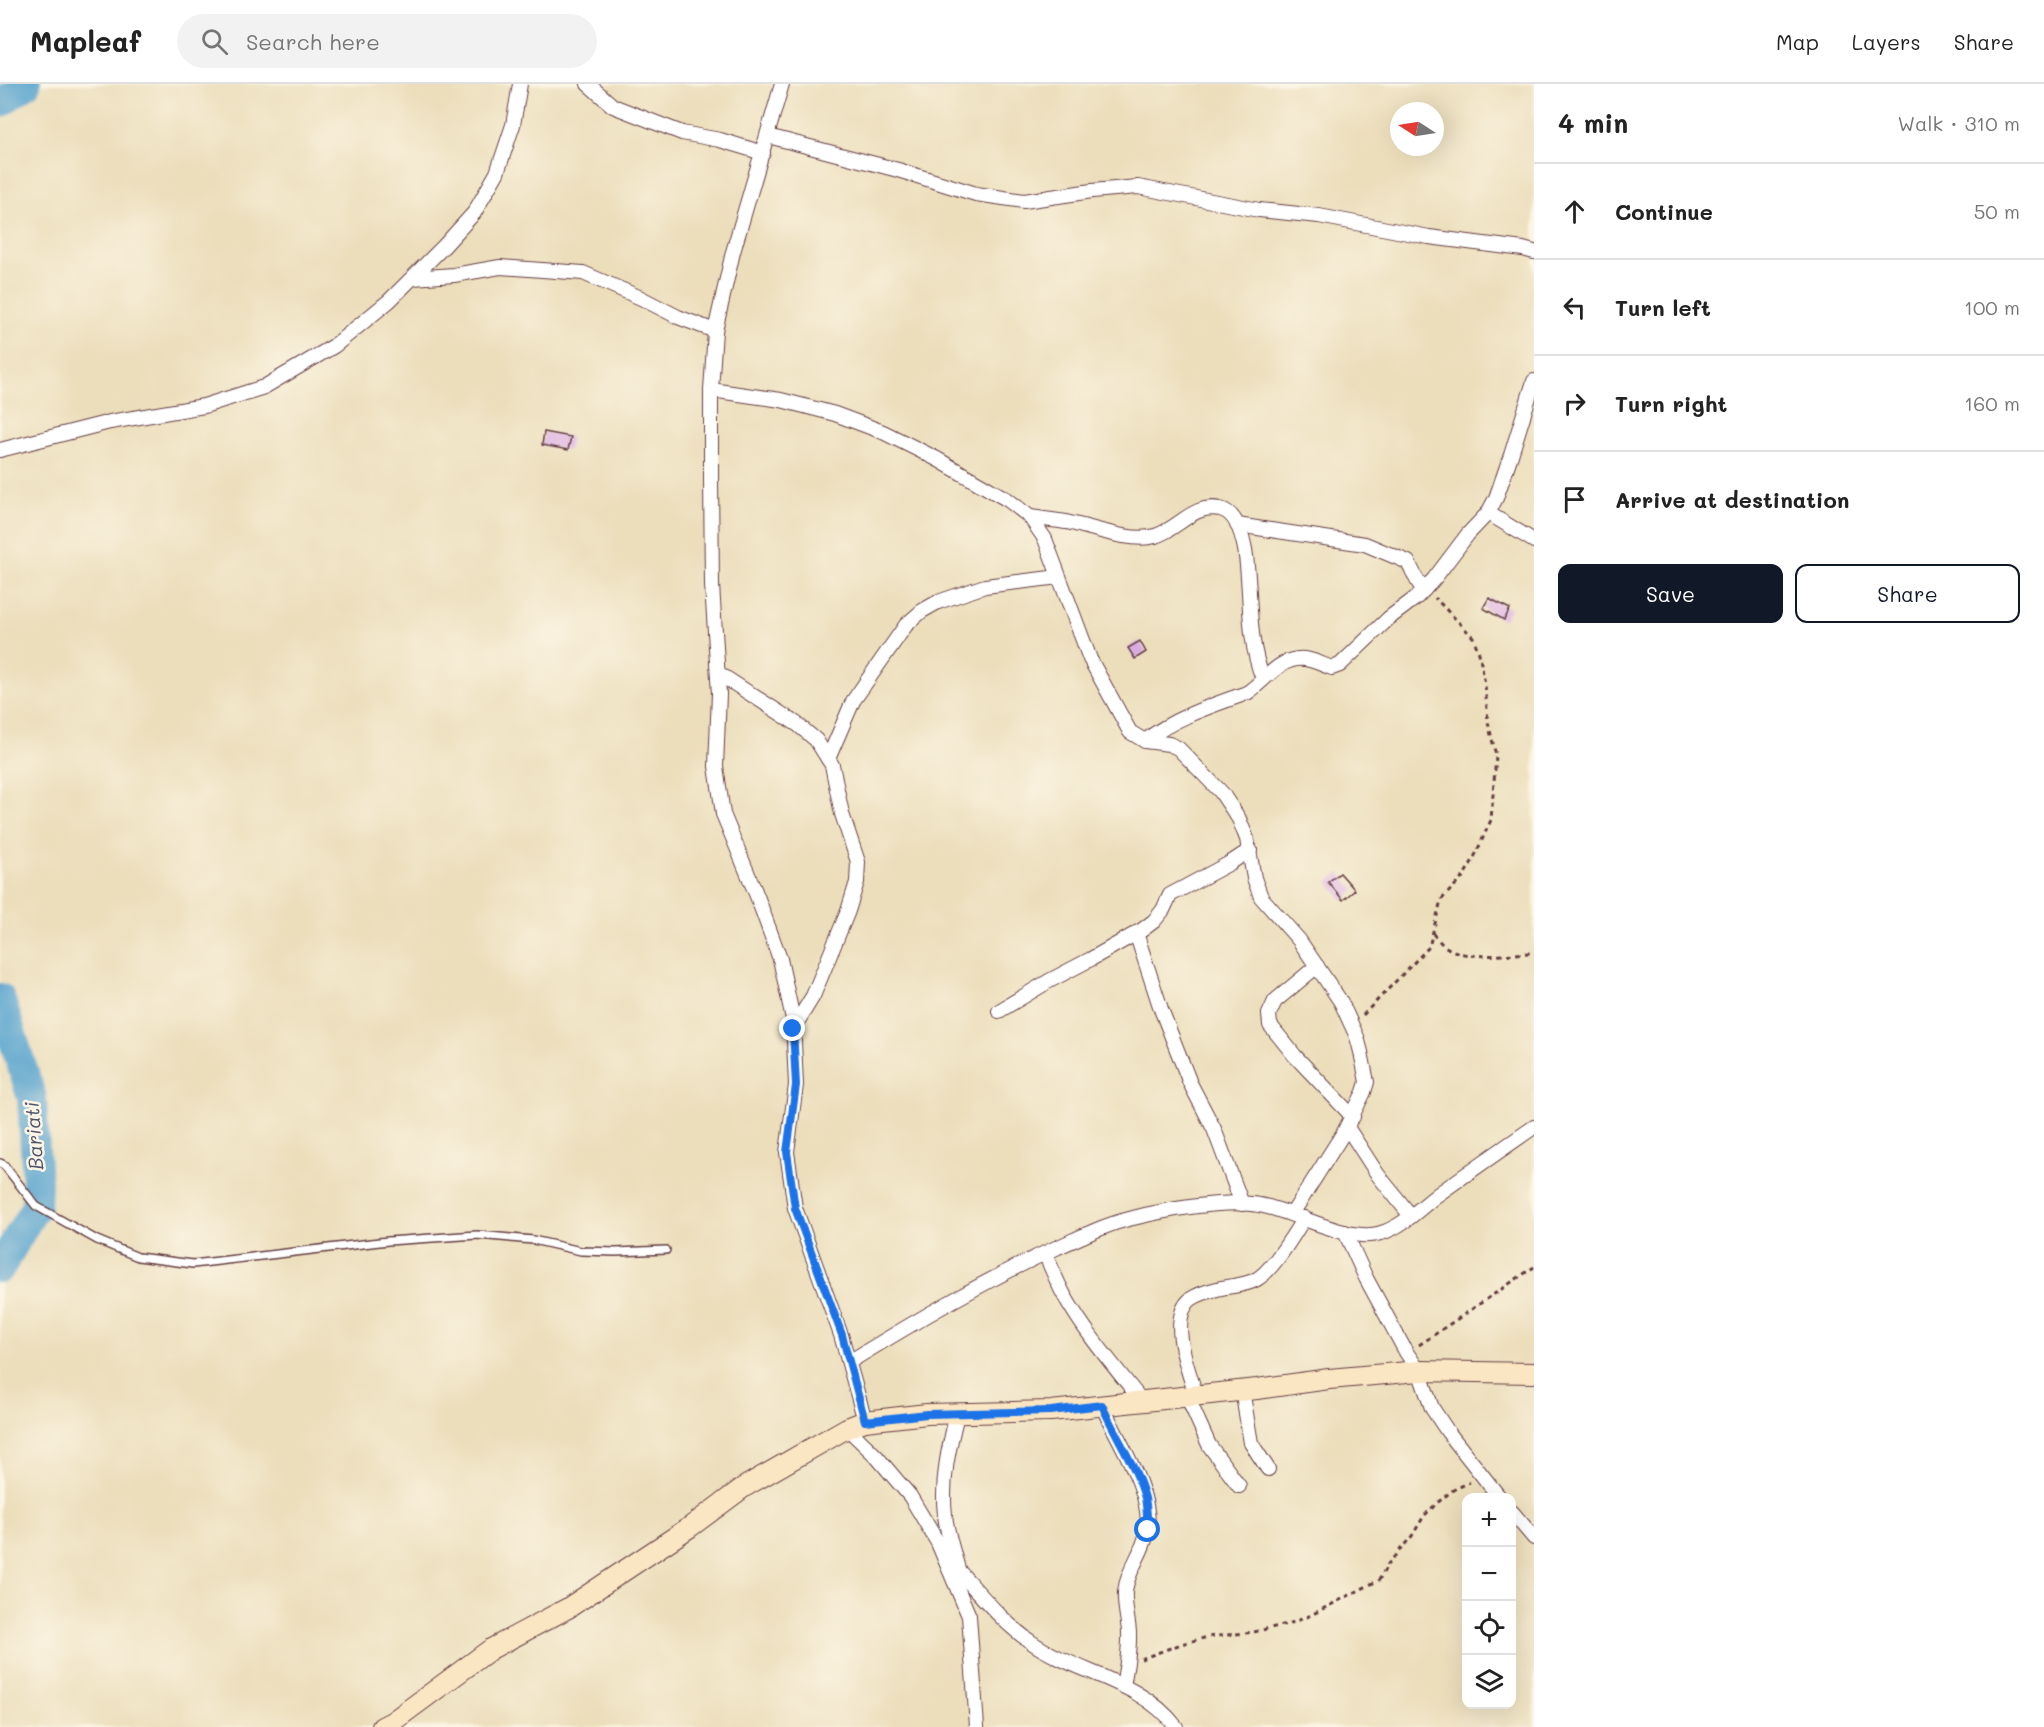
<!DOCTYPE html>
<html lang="en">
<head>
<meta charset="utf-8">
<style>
  :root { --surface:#fff; --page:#f2f2f2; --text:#222; --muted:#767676; --line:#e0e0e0; --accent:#111827 }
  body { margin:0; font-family:Mali,sans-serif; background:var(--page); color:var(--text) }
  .controls { position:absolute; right:18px; bottom:18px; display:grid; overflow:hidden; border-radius:12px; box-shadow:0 6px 24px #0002 }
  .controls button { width:54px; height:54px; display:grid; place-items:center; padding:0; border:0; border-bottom:2px solid var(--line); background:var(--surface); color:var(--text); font:30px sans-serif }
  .compass { position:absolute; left:1390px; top:18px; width:54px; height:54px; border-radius:50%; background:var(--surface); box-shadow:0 6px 24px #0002; rotate:282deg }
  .stop { position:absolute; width:18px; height:18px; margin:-14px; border:4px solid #1a73e8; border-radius:50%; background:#fff }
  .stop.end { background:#1a73e8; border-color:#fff; box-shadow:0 2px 6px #0008 }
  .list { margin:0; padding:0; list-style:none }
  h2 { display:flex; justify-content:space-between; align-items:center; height:78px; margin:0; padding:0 24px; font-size:26px }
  h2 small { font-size:20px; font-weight:400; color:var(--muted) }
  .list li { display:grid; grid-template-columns:39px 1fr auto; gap:18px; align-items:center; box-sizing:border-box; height:96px; padding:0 24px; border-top:2px solid var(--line) }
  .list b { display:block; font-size:22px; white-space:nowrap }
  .list em { font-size:20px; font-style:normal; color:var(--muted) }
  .actions { display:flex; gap:12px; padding:18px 24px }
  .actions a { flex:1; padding:14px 0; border:2px solid var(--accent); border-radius:12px; text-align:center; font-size:21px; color:var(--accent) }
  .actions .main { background:var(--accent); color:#fff }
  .icon { flex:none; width:33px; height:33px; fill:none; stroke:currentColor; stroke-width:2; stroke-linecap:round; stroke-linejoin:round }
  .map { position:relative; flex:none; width:1534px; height:1643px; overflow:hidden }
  header { display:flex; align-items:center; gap:36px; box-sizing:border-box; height:84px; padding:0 30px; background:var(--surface); border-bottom:2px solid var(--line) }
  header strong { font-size:28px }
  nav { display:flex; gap:33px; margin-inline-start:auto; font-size:21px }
  .search { width:420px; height:54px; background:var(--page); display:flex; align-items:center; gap:15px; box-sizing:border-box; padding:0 21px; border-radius:33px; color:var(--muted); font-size:22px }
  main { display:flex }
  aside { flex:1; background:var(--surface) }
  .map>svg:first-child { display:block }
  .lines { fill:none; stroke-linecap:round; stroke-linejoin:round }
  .river { stroke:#55a2ce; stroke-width:30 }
  .building { fill:#daaae3 }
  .lane-casing { stroke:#623c41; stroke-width:10 }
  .street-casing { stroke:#623c41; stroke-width:16 }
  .secondary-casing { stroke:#623c41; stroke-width:22 }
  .path { stroke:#623c41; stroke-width:3; stroke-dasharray:4.5 4.5; stroke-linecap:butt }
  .lane { stroke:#fff; stroke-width:7 }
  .street { stroke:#fff; stroke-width:14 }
  .secondary { stroke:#fbe6c4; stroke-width:20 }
  .route { stroke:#1a73e8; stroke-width:8 }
  .labels { text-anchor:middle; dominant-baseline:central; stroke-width:5; stroke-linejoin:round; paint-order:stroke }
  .water-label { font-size:20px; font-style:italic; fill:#4e536c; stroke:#fcf5e5 }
</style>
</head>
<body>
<header>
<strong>Mapleaf</strong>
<div class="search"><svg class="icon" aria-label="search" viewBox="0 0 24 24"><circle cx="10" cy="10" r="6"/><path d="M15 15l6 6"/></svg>Search here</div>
<nav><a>Map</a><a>Layers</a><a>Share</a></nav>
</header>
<main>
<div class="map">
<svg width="1534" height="1643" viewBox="0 0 1534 1643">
  <rect width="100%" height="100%" fill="#fcf5e5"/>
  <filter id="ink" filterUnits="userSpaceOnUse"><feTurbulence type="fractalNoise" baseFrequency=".0167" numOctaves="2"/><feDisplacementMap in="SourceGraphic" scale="12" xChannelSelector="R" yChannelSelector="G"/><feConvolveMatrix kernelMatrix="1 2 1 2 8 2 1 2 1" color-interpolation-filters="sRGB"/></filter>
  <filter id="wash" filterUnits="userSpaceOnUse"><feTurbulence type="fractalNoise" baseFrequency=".008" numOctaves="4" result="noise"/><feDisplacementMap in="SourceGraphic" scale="24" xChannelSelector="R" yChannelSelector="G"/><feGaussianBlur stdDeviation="1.35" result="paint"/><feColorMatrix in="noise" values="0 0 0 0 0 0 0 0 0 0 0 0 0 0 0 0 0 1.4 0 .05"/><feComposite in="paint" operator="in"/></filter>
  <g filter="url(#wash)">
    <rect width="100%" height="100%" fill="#ecdebb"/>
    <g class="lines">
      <!-- river -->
      <g class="river">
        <path d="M0 19 26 0"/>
        <path d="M0 914 32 1014 37 1100 36 1122 0 1184"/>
      </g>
    </g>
    <g id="blocks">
      <!-- building -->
      <g class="building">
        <path d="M544 348 571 353 568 366 542 361Z"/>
        <path d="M1489 514 1510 525 1504 536 1483 524Z"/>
        <path d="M1140 557 1146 568 1135 575 1128 564Z"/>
        <path d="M1340 789 1355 806 1343 816 1328 798Z"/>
      </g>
    </g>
  </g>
  <g filter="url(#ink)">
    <use href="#blocks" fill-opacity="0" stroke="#623c41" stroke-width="1.5"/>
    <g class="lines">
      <!-- lane casing -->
      <g class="lane-casing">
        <path id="lane" d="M0 1079 4 1081 36 1122 97 1156 138 1173 193 1180 388 1157 477 1151 533 1156 581 1167 616 1168 666 1166"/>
      </g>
      <!-- street casing -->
      <g class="street-casing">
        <g id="street">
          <path d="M588 0 613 22 682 49 720 56 763 69"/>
          <path d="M782 0 733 168 715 247 711 306V393L712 501 719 610 716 682 723 730 757 812 780 875 793 935 796 1001 787 1068 795 1124 841 1251 865 1337"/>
          <path d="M768 52 898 86 976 110 1024 117 1092 107 1138 103 1259 126 1319 132 1429 153 1523 165 1534 168"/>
          <path d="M413 194 454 191 500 183 583 189 641 214 678 233 715 247"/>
          <path d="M711 306 781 316 835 330 883 348 937 375 1008 416 1030 433 1045 455 1090 575 1130 648 1145 657 1169 660 1178 664 1221 708 1239 735 1247 755 1254 794 1261 813 1299 856 1341 918 1357 953 1361 968 1367 998 1364 1008 1344 1048 1292 1130"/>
          <path d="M0 366 110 338 204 322 264 303 334 262 389 217 444 162 474 129 497 89 513 41 520 0"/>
          <path d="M1488 429 1534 457"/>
          <path d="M1030 433C1042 435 1054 436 1066 438 1091 443 1131 459 1155 452 1179 445 1193 419 1220 425 1236 428 1242 450 1245 465 1252 509 1246 552 1263 595"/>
          <path d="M1237 441 1365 460 1408 478 1418 498 1424 506"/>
          <path d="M718 589 797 640 816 656 832 681 842 730 858 778 857 798 848 827 813 912 793 945"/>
          <path d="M1145 657C1173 634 1213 621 1247 609 1265 597 1280 572 1305 575 1314 576 1323 581 1332 584L1340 581 1389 534 1417 513 1434 495 1468 450 1488 429 1496 414 1511 371 1534 297"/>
          <path d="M828 675 853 617 906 541 922 527 938 518 985 502 1059 493"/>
          <path d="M1136 849 1161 925 1190 999 1214 1045 1242 1120"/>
          <path d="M1317 882 1275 917 1269 930 1270 941 1295 972 1353 1033"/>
          <path d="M999 927 1049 897 1091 875 1142 846 1154 837 1163 826 1170 811 1230 779 1250 766"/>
          <path d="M1347 1043 1378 1091 1411 1132"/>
          <path d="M1345 1148 1366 1194 1406 1268 1419 1287 1432 1324 1448 1348 1500 1414"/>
          <path d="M1045 1169C1051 1183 1057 1198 1064 1211 1086 1250 1114 1282 1141 1316"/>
          <path d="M849 1278C916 1237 985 1196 1056 1164 1081 1153 1106 1140 1133 1134 1164 1126 1227 1115 1259 1121 1293 1126 1349 1160 1381 1149 1402 1143 1420 1124 1437 1111 1469 1088 1502 1065 1534 1043"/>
          <path d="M1242 1306 1251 1359 1268 1385"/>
          <path d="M1196 1311C1189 1288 1167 1234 1191 1215 1198 1210 1209 1207 1217 1205 1229 1202 1245 1202 1257 1195 1273 1186 1294 1150 1304 1134"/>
          <path d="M1187 1312 1209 1361 1239 1402"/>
          <path d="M1102 1321C1117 1356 1154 1409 1147 1448 1143 1470 1127 1486 1125 1508 1124 1522 1128 1534 1129 1548 1130 1567 1126 1584 1123 1602"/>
          <path d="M957 1330C949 1363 941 1396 945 1431 947 1449 953 1467 958 1485"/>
          <path d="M847 1344 876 1372 910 1412 938 1459 969 1532 977 1643"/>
          <path d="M1512 1428 1534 1454"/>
          <path d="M949 1477C976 1504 999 1536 1031 1558 1076 1589 1142 1597 1176 1643"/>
        </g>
      </g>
      <!-- secondary casing -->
      <g class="secondary-casing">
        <path id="secondary" d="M382 1643 392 1638 491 1565 568 1524 690 1443 744 1403 847 1344 865 1337 927 1330 1051 1327 1257 1305 1329 1295 1419 1287 1534 1289"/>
      </g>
      <!-- path -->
      <g class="path">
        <path d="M1433 850C1437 854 1441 860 1446 863 1468 878 1509 869 1534 869"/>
        <path d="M1363 931 1429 863 1441 816 1463 793 1473 776 1491 736 1496 672 1488 638 1485 600 1479 569 1473 553 1435 514"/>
        <path d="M1419 1261 1534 1183"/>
        <path d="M1141 1575 1181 1560 1208 1553 1254 1548 1291 1539 1307 1533 1379 1496 1388 1480 1412 1452 1424 1432 1437 1419 1453 1406 1470 1398"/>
      </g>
      <!-- lane -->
      <use href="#lane" class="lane"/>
      <!-- street -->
      <use href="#street" class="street"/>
      <!-- secondary -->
      <use href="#secondary" class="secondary"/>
    </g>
  </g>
  <g class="lines" filter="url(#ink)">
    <!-- route -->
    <path class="route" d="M793 945 796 1001 787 1068 795 1124 842 1251 865 1337 927 1330 1051 1327 1102 1321C1115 1352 1136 1381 1145 1414 1147 1424 1147 1436 1148 1446"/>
  </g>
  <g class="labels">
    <!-- water labels -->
    <g class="water-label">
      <text transform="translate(33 1052) rotate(-94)">Bariati</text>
    </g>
  </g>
</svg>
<div class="controls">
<button>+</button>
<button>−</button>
<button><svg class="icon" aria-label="locate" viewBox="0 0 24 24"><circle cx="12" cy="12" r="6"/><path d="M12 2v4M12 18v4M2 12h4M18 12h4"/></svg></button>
<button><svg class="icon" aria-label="layers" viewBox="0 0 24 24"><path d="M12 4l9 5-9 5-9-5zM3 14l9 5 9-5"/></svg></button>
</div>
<svg class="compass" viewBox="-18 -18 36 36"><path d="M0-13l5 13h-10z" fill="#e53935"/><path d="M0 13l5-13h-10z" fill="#767676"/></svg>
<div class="stop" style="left:1148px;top:1446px"></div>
<div class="stop end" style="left:793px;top:945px"></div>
</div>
<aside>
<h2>4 min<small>Walk · 310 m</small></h2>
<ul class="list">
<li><svg class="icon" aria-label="ahead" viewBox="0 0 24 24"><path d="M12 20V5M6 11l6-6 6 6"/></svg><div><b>Continue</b></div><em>50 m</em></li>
<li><svg class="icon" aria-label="left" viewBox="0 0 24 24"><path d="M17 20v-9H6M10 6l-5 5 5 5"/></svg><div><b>Turn left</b></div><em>100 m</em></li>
<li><svg class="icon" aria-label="right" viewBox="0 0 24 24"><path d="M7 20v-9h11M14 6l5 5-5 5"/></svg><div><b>Turn right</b></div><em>160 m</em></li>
<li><svg class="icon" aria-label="arrive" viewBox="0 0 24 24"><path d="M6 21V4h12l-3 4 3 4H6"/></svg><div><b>Arrive at destination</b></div></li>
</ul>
<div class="actions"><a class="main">Save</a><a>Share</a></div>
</aside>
</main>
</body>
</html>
